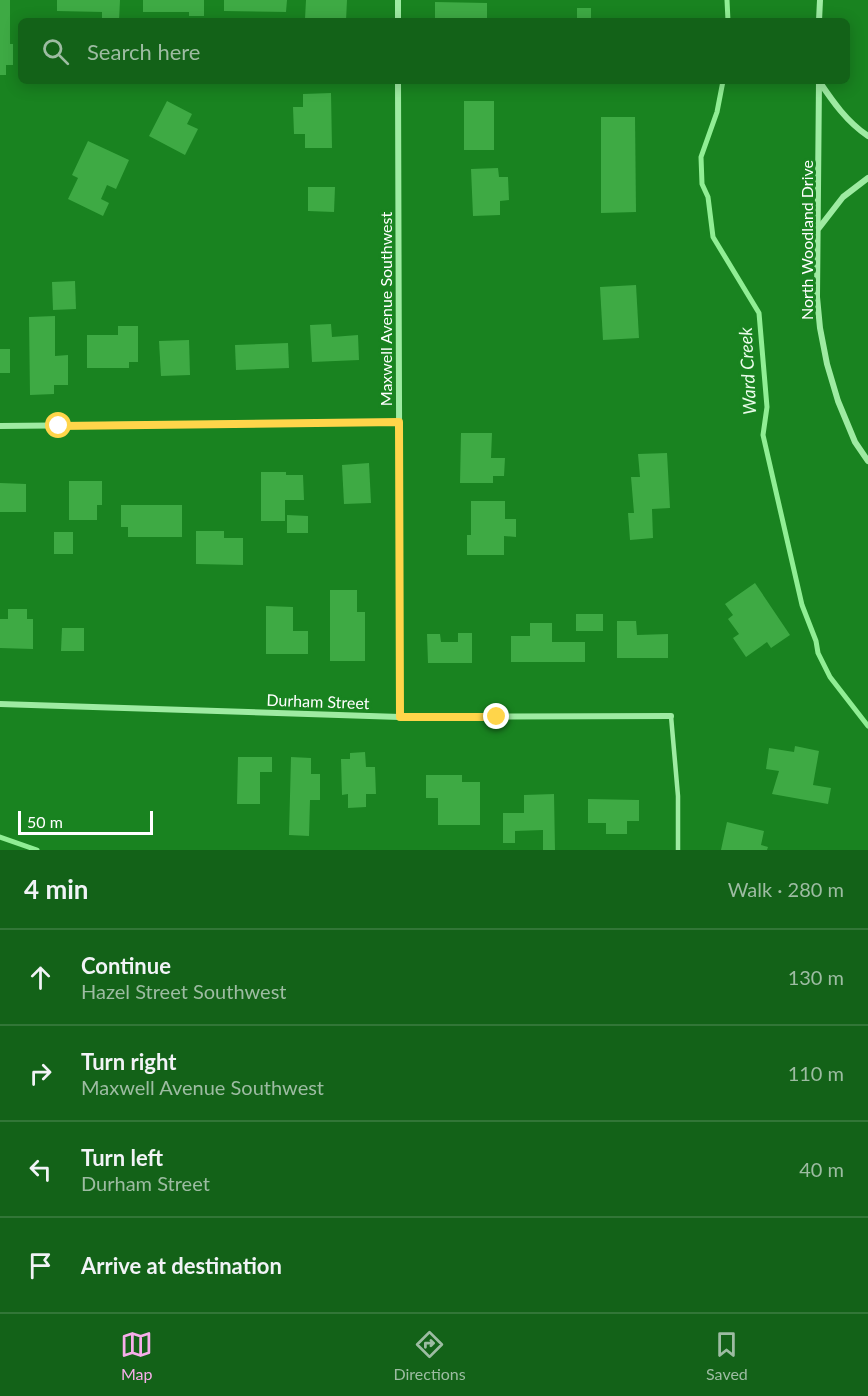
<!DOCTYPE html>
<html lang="en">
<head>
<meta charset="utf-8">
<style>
  :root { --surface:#136218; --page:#1c6821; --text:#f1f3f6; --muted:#9dbca2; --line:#327637; --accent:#f7aeea }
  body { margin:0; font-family:Lato,sans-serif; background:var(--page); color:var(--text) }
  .scale { position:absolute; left:18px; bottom:15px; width:135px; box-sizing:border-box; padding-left:6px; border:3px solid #fff; border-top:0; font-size:16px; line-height:21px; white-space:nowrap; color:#fff; -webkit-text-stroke:4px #198320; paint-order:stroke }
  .stop { position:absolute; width:18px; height:18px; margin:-14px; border:4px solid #ffd54a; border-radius:50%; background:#fff }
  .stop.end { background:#ffd54a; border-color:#fff; box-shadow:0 2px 6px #0008 }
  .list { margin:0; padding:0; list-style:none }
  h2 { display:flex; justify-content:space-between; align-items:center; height:78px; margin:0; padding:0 24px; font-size:26px }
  h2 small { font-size:20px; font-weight:400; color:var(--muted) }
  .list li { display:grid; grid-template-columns:39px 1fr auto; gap:18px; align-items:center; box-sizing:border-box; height:96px; padding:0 24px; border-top:2px solid var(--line) }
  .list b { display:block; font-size:22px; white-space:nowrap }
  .list p { margin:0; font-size:20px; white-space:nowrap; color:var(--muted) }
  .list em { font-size:20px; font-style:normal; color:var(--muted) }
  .icon { flex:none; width:33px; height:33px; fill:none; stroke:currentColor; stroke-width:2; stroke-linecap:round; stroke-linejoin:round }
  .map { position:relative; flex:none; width:868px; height:850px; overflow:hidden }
  .search { position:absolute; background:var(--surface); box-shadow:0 3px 15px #0003; left:18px; right:18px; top:18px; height:66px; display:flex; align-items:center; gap:15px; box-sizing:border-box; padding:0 21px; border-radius:9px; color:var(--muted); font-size:22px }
  .sheet { height:462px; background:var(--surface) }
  nav { display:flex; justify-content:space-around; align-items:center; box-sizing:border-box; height:84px; border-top:2px solid var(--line); background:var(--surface); font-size:16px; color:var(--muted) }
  nav a { display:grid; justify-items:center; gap:3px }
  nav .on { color:var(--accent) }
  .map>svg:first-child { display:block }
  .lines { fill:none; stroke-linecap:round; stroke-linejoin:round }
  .stream { stroke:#90ee94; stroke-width:5 }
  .building { fill:#3eaa44 }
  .service { stroke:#9eeba2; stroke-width:4.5 }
  .minor { stroke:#9eeba2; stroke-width:6 }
  .route { stroke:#ffd54a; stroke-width:8 }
  .labels { text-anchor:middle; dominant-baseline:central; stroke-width:6; stroke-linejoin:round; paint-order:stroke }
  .street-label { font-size:16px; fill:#fff; stroke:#198320 }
  .water-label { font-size:18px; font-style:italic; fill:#eafcea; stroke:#198320 }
</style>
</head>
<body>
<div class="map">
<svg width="868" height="850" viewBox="0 0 868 850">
  <rect width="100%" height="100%" fill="#198320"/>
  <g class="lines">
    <!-- stream -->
    <g class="stream">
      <path d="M727 0 728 21"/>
      <path d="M723 81 717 112 701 157 702 184 708 197 713 237 759 313 767 407 763 435 802 605 816 641 818 653 830 677 868 726"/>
      <path d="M0 837 37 850"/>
    </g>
  </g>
  <!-- building -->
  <g class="building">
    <path d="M0 0H10V44H13V65H6V75H0Z"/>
    <path d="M57 0H120L119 21H102V12L57 11Z"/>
    <path d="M143 0H204V16H189V12H143Z"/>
    <path d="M224 0H287L286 12 224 11Z"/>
    <path d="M306 0H347L346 21H323V19H305Z"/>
    <path d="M435 2 487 3V21H435Z"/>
    <rect x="577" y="8" width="14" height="13"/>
    <path d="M331 93 332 148H305V134H294L293 107H303V94Z"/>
    <path d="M167 101 192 114 187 124 198 129 185 155 149 136Z"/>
    <rect x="464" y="101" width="30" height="49"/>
    <path d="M601 117H635L636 212 601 213Z"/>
    <path d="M88 141 129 160 116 189 107 185 101 199 109 203 103 216 68 199 78 178 72 175Z"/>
    <path d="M498 168 499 177H508L509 200 500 201V215L473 216 471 169Z"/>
    <path d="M308 187H335L334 212 308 211Z"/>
    <path d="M75 281 76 309 53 310 52 282Z"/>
    <path d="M636 285 639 338 603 340 600 287Z"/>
    <path d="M55 316V356L68 355V385H54V394L30 395 29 317Z"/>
    <path d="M331 324 332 337 358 335 359 360 312 362 310 325Z"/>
    <path d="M118 326H138V362H129V368H87V335H118Z"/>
    <path d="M189 340 190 375 161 376 159 341Z"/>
    <path d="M288 343 289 368 236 370 235 345Z"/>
    <rect x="0" y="349" width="10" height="24"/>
    <path d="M461 433H492L491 458H505L504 476H493V483H460Z"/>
    <path d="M667 453 670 508 652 509 653 538 630 540 628 513H634L631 477H640L638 454Z"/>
    <path d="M369 463 371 503 344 504 342 465Z"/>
    <path d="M261 472H286V475H303L304 500H285V521H261Z"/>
    <path d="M69 481H102V505H97V520H69Z"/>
    <path d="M0 483 26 484V512H0Z"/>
    <path d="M471 501H505V519H516V537L504 536V555H467V535H471Z"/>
    <path d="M121 505H182V537H128V527H121Z"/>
    <path d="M287 515 308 516V533H287Z"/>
    <path d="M196 531H224V538H243V565L196 564Z"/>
    <rect x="54" y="532" width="19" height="22"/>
    <path d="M755 583 790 635 771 648 767 642 746 657 733 638 739 634 728 619 733 615 725 604Z"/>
    <path d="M330 590H357V612H365V661H330Z"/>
    <path d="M266 606 293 607V631H308V654H266Z"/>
    <path d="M8 609H27V619H33V649L0 648V619H8Z"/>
    <rect x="576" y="614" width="27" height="17"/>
    <path d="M617 621H636L637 635 668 634V658H617Z"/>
    <path d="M530 623H552V642H585V662H511V636H530Z"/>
    <path d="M62 628H84V651H61Z"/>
    <path d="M458 633H472V663H428L427 634H440L441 642H458Z"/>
    <path d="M795 746 819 751 813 785 831 788 828 804 772 794 779 771 766 769 769 748 794 752Z"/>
    <path d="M365 752 366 767H375L376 794H366V807L348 808V794L342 795 341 759H350V753Z"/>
    <path d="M238 757H272V772H260V804H237Z"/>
    <path d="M291 757 311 758V774H320V800H310L309 836 289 835Z"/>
    <path d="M426 775H462V782H480V825H438V798H426Z"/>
    <path d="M554 794 555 850H543V830L515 831V843H503V813H524V795Z"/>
    <path d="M588 799 639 800V821H627V834H606V823H588Z"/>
    <path d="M727 822 764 831 761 845 768 847 767 850H721Z"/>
  </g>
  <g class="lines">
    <!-- service -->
    <path class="service" d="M671 716 678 796V850"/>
    <!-- minor -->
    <g class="minor">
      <path d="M398 0V21"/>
      <path d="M819 21 820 0"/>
      <path d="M398 81 400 717"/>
      <path d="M819 81 817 297 820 328 827 364 838 401 855 442 868 461"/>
      <path d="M819 81C833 102 847 122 868 136"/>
      <path d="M819 228 843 197 868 178"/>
      <path d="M0 426 399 422"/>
      <path d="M0 704 400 717 671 716"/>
    </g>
  </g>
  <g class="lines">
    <!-- route -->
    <path class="route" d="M59 426 399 422 400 717H497"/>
  </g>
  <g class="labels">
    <!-- street labels -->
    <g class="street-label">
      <text transform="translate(806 240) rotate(-90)">North Woodland Drive</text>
      <text transform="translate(385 309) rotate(-90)">Maxwell Avenue Southwest</text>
      <text transform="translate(318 701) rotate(2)">Durham Street</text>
    </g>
    <!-- water labels -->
    <g class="water-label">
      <text transform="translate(747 371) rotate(-93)">Ward Creek</text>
    </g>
  </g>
</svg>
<div class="scale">50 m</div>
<div class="stop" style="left:59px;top:426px"></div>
<div class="stop end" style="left:497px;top:717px"></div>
<div class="search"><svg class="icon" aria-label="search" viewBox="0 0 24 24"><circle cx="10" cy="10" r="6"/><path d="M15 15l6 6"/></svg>Search here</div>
</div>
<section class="sheet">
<h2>4 min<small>Walk · 280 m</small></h2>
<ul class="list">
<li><svg class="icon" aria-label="ahead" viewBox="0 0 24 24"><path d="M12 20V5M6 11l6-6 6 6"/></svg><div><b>Continue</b><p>Hazel Street Southwest</p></div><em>130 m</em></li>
<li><svg class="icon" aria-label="right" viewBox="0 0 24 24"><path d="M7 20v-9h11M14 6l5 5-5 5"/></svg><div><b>Turn right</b><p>Maxwell Avenue Southwest</p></div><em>110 m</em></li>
<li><svg class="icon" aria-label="left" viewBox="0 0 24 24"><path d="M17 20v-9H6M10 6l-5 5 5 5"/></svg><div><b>Turn left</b><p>Durham Street</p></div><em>40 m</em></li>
<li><svg class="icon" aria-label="arrive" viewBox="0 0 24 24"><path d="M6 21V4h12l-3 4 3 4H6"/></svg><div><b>Arrive at destination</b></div></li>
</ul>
</section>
<nav>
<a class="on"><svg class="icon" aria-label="map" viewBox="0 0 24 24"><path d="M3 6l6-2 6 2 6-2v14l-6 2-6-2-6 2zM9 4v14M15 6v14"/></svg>Map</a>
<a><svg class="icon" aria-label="directions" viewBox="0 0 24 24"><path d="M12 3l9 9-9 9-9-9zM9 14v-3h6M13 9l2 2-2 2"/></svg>Directions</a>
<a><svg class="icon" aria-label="saved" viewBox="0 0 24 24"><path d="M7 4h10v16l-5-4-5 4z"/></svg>Saved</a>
</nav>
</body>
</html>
